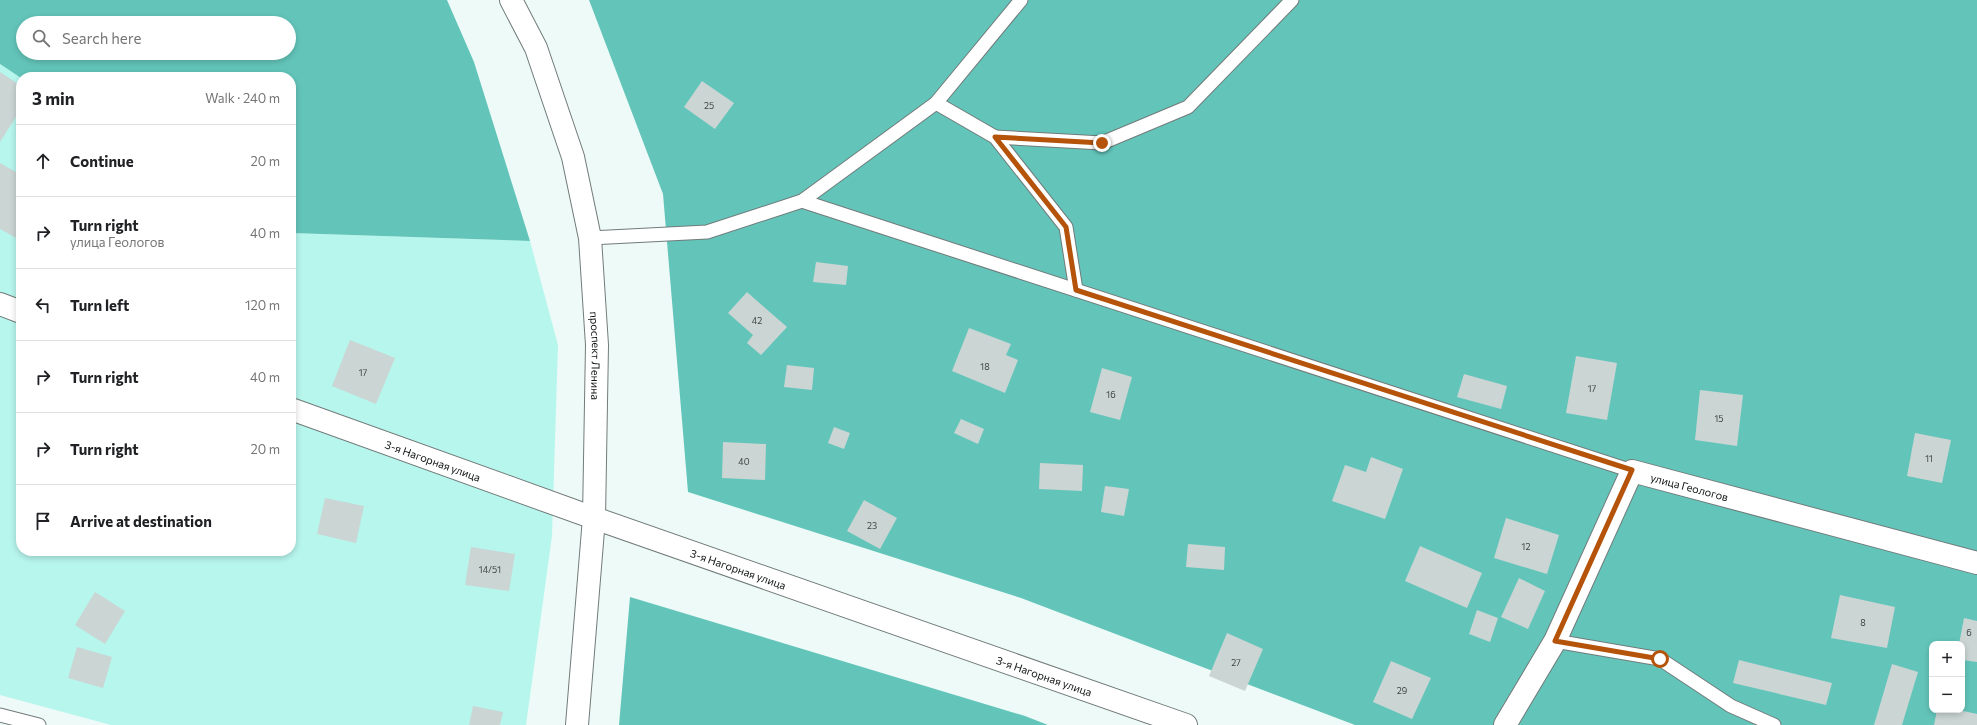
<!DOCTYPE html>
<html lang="en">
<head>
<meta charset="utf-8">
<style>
  :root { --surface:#fff; --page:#f2f2f2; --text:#202124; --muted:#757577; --line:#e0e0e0 }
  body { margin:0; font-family:Commissioner,sans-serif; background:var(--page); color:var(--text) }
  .controls { position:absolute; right:12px; bottom:12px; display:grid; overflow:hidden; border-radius:8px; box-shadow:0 2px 6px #0003 }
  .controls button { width:36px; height:36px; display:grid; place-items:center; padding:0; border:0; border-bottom:1px solid var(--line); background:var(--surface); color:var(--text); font:20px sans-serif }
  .stop { position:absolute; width:12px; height:12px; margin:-9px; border:3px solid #b45309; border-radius:50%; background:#fff }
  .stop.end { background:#b45309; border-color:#fff; box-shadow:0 1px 4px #0008 }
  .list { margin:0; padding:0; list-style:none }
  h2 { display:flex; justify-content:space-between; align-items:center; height:52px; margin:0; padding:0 16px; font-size:17px }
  h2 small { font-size:13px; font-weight:400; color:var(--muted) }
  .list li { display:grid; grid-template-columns:26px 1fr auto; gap:12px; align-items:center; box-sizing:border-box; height:72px; padding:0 16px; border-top:1px solid var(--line) }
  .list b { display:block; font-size:15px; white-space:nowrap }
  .list p { margin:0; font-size:13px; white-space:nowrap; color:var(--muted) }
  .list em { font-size:13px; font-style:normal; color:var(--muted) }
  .icon { flex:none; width:22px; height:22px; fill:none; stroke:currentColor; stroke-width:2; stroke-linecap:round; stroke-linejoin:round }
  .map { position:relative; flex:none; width:1977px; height:725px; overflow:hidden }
  .search { position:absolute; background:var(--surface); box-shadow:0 2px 6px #0003; left:16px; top:16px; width:280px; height:44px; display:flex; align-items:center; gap:10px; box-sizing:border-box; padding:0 14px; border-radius:22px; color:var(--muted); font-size:15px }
  .panel { position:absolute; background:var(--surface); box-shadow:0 2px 6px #0003; left:16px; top:72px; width:280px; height:484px; border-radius:16px }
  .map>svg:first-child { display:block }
  .green { fill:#b7f6ed }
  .forest { fill:#63c5ba; fill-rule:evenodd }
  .building { fill:#cad5d4 }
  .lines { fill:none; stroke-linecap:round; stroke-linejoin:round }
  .lane-casing { stroke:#717b7a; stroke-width:15 }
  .street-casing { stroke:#717b7a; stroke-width:24 }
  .secondary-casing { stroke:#717b7a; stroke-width:24 }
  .lane { stroke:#fff; stroke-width:13 }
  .street { stroke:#fff; stroke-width:22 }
  .secondary { stroke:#fff; stroke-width:22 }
  .route { stroke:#b45309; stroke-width:5 }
  .labels { text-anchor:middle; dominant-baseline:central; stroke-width:4; stroke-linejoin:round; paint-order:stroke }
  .number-label { font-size:9px; fill:#3e4443 }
  .street-label { font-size:11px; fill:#101413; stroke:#eefaf8 }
</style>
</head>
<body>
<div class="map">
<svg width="1977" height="725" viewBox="0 0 1977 725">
  <rect width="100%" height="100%" fill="#eefaf8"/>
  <!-- green -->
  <path class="green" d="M0 64 21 78V551H291V233L530 241 558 345 552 536 526 725H111L0 695Z"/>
  <!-- forest -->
  <g class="forest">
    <path d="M0 0H447L474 62 530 241 291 233V77L21 78 0 64ZM23 23H289V53H23Z"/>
    <path d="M589 0H1977V725H1355L1021 598 688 492 663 194ZM1932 644H1962V710H1932Z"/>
    <path d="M630 597 1025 716 1048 725H619Z"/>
  </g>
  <!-- building -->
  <g class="building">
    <path d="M0 72 21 86V109L0 142Z"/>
    <path d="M702 81 734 103 715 129 684 107Z"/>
    <path d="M0 163 21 175V229L16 238 0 229Z"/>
    <path d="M816 262 848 266 846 285 813 282Z"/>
    <path d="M747 292 787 327 761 355 747 343 753 335 728 313Z"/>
    <path d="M969 328 1011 344 1006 355 1018 360 1005 393 952 371Z"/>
    <path d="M350 340 395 358 376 404 332 386Z"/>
    <path d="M1576 356 1617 363 1607 420 1566 413Z"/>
    <path d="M787 365 814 368 812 390 784 387Z"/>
    <path d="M1102 368 1132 377 1120 420 1090 412Z"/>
    <path d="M1464 374 1507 386 1501 409 1457 397Z"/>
    <path d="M1700 390 1743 395 1737 446 1695 440Z"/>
    <path d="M961 419 984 429 978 444 954 433Z"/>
    <path d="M834 427 850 433 844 449 828 443Z"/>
    <path d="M1915 433 1951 440 1942 483 1907 476Z"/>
    <path d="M723 442 766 444 765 480 722 478Z"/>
    <path d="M1371 457 1403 469 1385 519 1332 501 1345 465 1366 472Z"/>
    <path d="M1040 463 1083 465 1082 491 1039 489Z"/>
    <path d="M1105 486 1129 489 1124 516 1101 512Z"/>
    <path d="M325 498 364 506 356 543 317 534Z"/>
    <path d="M864 500 897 518 880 549 847 531Z"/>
    <path d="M1506 518 1559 535 1547 574 1494 558Z"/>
    <path d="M1188 544 1225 547 1224 570 1186 567Z"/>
    <path d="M1420 546 1482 573 1467 608 1405 581Z"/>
    <path d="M471 547 515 554 509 591 465 585Z"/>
    <path d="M1519 578 1545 591 1528 629 1501 617Z"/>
    <path d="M95 592 125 611 105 644 75 625Z"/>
    <path d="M1840 595 1895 607 1887 648 1831 638Z"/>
    <path d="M1477 610 1498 618 1490 642 1469 634Z"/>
    <path d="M1964 618 1977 621V662L1962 660V644H1959Z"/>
    <path d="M1227 633 1263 649 1245 691 1209 676Z"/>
    <path d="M77 647 112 657 103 688 68 678Z"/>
    <path d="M1739 660 1832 683 1826 705 1733 683Z"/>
    <path d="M1391 661 1431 678 1412 719 1373 702Z"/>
    <path d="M1892 664 1918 672 1902 725H1874Z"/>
    <path d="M473 706 503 712 500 725H469Z"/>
    <path d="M1937 710H1959L1977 714V725H1934Z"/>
  </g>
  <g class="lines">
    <!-- lane casing -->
    <g class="lane-casing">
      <g id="lane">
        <path d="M936 103 995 137 1066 227 1076 290"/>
        <path d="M995 137 1102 143 1188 107 1292 0"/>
        <path d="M802 201 1632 471"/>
        <path d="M590 238 707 232 802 201 936 103 1021 0"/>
        <path d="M1555 641 1660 659 1731 706 1774 725"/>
        <path d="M0 715 39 725"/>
      </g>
    </g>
    <!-- street casing -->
    <g class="street-casing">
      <g id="street">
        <path d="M0 304 21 312"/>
        <path id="s1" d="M291 409 594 518 1186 725"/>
        <path id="s2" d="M1505 725 1555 641 1632 471 1977 563"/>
      </g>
    </g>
    <!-- secondary casing -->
    <g class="secondary-casing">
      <g id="secondary">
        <path id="s3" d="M511 0 536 48 573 157 590 238 597 345 594 518 577 725"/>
      </g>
    </g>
    <!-- lane -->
    <use href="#lane" class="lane"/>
    <!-- street -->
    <use href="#street" class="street"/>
    <!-- secondary -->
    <use href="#secondary" class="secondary"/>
  </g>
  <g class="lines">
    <!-- route -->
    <path class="route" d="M1102 143 995 137 1066 227 1076 290 1632 470 1555 641 1660 659"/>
  </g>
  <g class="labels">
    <!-- number labels -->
    <g class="number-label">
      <text x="709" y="105">25</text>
      <text x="757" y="320">42</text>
      <text x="985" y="366">18</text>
      <text x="363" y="372">17</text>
      <text x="1592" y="388">17</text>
      <text x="1111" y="394">16</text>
      <text x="1719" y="418">15</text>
      <text x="1929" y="458">11</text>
      <text x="744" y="461">40</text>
      <text x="872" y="525">23</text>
      <text x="1526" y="546">12</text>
      <text x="490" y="569">14/51</text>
      <text x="1863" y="622">8</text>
      <text x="1969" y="632">6</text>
      <text x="1236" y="662">27</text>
      <text x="1402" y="690">29</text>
    </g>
    <!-- street labels -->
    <g class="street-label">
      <text stroke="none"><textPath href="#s3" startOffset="370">проспект Ленина</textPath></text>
      <text stroke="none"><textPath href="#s1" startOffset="151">3-я Нагорная улица</textPath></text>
      <text stroke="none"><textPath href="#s2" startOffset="344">улица Геологов</textPath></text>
      <text stroke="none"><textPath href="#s1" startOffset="475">3-я Нагорная улица</textPath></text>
      <text stroke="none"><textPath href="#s1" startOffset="799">3-я Нагорная улица</textPath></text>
    </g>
  </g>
</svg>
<div class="controls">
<button>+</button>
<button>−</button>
</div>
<div class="stop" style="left:1660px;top:659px"></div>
<div class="stop end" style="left:1102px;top:143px"></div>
<div class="search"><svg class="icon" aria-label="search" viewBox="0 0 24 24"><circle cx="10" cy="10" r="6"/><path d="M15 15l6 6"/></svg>Search here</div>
<section class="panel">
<h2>3 min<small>Walk · 240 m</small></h2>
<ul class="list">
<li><svg class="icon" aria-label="ahead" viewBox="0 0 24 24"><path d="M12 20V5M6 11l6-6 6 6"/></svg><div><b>Continue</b></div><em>20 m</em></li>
<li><svg class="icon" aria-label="right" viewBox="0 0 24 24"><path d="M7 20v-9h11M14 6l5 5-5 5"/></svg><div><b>Turn right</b><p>улица Геологов</p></div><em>40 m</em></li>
<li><svg class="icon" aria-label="left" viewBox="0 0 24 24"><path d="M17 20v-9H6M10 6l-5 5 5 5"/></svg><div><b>Turn left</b></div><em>120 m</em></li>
<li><svg class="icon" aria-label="right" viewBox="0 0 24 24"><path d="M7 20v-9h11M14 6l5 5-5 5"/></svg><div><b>Turn right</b></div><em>40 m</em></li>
<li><svg class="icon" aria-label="right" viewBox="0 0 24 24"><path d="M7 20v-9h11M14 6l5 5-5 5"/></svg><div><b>Turn right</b></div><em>20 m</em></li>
<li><svg class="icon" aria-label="arrive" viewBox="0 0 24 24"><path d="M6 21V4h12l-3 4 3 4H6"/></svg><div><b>Arrive at destination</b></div></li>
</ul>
</section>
</div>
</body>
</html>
